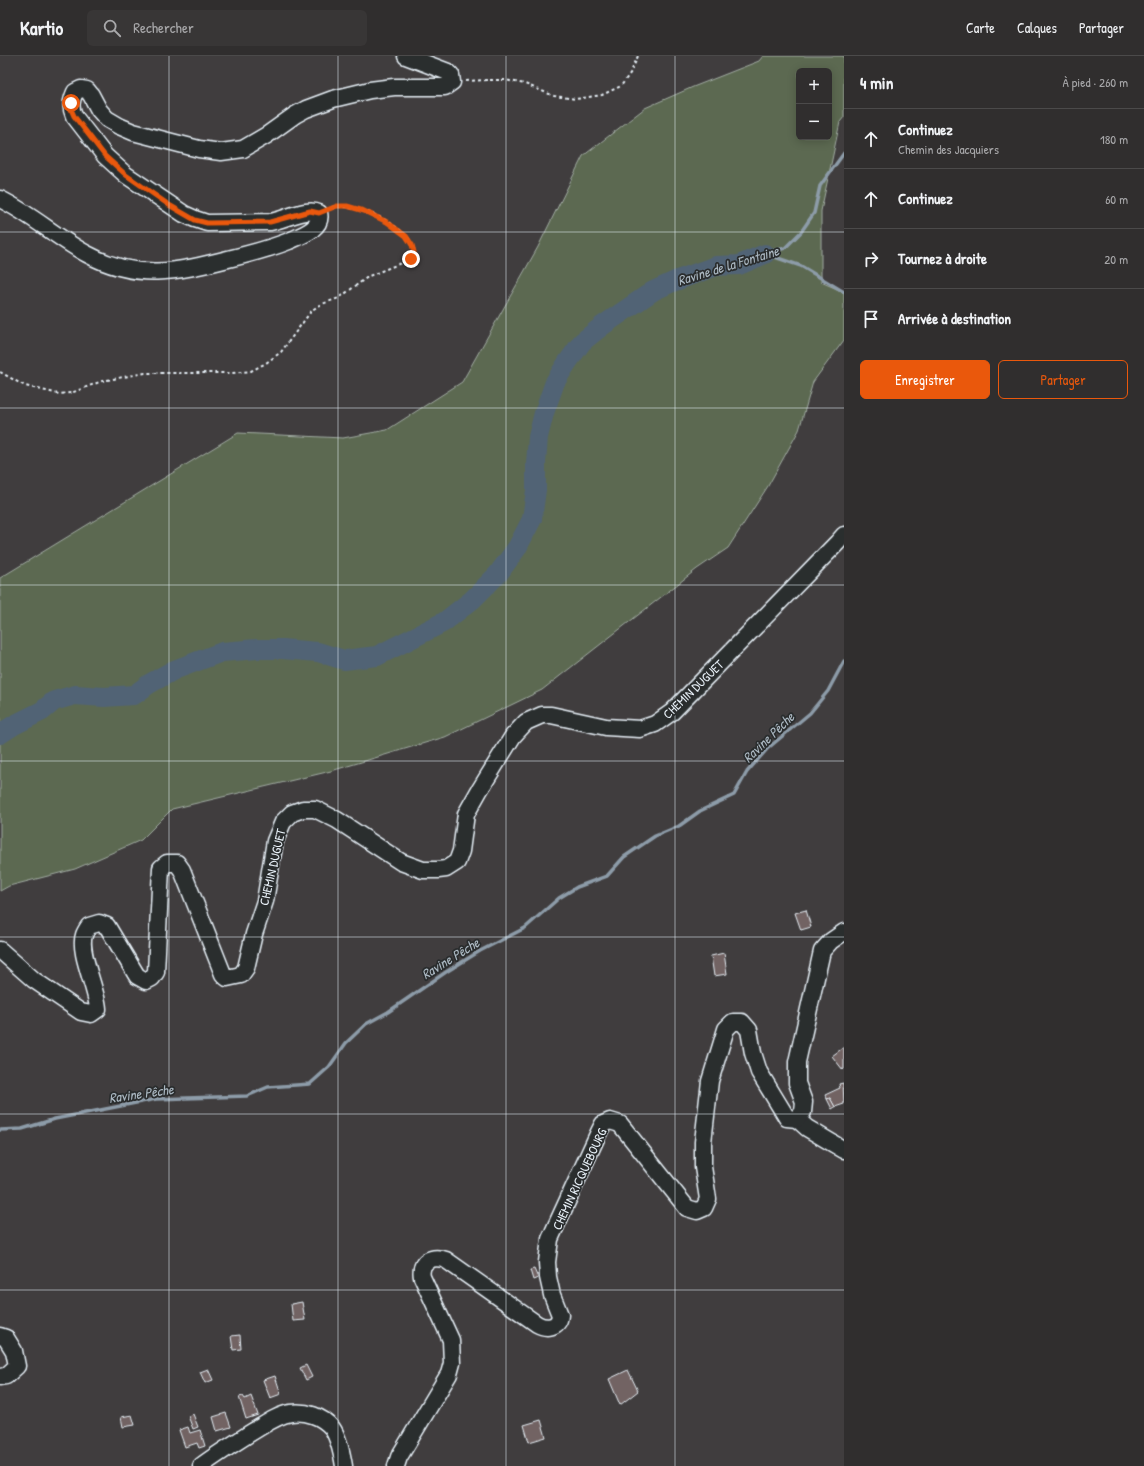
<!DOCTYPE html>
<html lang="fr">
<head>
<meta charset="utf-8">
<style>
  :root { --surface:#302e2e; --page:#383636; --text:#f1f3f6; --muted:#a8a8aa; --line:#4b4a4a; --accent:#ea580c }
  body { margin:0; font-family:"Patrick Hand",sans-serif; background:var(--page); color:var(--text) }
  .controls { position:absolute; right:12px; top:12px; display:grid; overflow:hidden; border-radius:6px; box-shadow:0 2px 10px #0003 }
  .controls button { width:36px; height:36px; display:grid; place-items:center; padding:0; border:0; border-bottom:1px solid var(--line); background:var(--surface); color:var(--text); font:20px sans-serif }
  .stop { position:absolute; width:12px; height:12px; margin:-9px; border:3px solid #ea580c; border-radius:50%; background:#fff }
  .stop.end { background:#ea580c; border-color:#fff; box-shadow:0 1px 4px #0008 }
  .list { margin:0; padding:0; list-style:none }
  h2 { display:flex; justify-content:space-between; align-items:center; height:52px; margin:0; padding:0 16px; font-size:17px }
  h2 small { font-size:13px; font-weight:400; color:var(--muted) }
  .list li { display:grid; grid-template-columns:26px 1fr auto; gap:12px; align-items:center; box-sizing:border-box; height:60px; padding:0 16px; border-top:1px solid var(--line) }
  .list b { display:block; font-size:15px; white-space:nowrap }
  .list p { margin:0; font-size:13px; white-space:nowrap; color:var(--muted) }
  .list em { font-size:13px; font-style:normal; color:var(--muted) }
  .actions { display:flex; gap:8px; padding:12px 16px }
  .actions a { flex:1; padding:9px 0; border:1px solid var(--accent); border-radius:6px; text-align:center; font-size:14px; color:var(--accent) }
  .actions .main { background:var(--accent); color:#fff }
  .icon { flex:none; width:22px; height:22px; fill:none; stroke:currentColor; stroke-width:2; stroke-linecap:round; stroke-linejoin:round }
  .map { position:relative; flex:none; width:844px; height:1410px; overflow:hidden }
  header { display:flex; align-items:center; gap:24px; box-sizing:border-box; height:56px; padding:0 20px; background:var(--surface); border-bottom:1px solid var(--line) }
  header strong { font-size:19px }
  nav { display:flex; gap:22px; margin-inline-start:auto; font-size:14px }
  .search { width:280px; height:36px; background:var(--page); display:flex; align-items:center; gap:10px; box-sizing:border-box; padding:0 14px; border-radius:6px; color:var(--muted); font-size:15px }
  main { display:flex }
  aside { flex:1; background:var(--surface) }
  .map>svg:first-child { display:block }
  .green { fill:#5c6951; stroke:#a2ada4; fill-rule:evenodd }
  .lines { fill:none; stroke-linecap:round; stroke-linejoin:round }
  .stream { stroke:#8d9ca9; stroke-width:3.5 }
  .river { stroke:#516474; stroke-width:20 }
  .building { fill:#726363; stroke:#e8f1f8 }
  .minor-casing { stroke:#e8f1f8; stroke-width:19 }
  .path { stroke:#e8f1f8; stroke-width:2; stroke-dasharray:3 3; stroke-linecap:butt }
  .minor { stroke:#2a2d2e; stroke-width:16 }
  .route { stroke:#ea580c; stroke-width:5 }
  .grid { fill:none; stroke:#e8f1f8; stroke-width:1; stroke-opacity:0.55 }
  .labels { text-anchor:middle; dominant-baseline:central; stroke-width:3.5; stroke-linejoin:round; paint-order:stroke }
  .street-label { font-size:13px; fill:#e8f1f8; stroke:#2a2d2e }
  .water-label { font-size:14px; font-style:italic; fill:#acb9c3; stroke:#2a2d2e }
</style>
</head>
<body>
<header>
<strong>Kartio</strong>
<div class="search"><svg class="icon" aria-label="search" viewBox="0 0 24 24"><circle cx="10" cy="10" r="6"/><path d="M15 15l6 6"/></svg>Rechercher</div>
<nav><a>Carte</a><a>Calques</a><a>Partager</a></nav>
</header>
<main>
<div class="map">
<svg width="844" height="1410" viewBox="0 0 844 1410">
  <rect width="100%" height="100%" fill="#403d3e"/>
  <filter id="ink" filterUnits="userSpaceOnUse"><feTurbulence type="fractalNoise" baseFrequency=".025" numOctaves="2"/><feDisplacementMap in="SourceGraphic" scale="8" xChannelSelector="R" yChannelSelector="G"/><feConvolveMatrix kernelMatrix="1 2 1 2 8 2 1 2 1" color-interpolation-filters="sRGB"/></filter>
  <g filter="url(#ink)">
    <!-- green -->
    <path class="green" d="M763 0H844V61L840 66 821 155V226L844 236V284L813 326 799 374 768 430 728 492 697 513 542 634 445 681 331 715 172 753 141 784 75 813 9 830 0 835V522L238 377 343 382 387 374 462 326 538 191 583 100 645 52 693 31 759 5ZM799 15H829V81H799Z"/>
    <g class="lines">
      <!-- stream -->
      <g class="stream">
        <path d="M765 198 785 192 801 176 814 157 820 130 844 97"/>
        <path d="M766 198 801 210 844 236"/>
        <path d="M0 1074 22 1073 55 1063 156 1043 247 1040 268 1031 310 1028 329 1011 346 987 366 968 388 956 446 916 480 895 525 872 559 842 577 831 607 820 624 801 655 780 679 770 700 755 734 739 747 716 767 693 810 657 828 635 844 605"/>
      </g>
      <!-- river -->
      <path class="river" d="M0 678 14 669 42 655 54 645 75 639 104 641 134 639 149 628 174 614 222 596 257 593H282L318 596 344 604 377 600 444 566 472 544 498 518 517 492 532 463 536 434V407L538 381 544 357 555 326 567 307 582 286 602 270 653 235 675 225 716 210 739 209 765 198"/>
    </g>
    <!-- building -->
    <g class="building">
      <path d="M806 854 811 871 801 874 795 857Z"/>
      <path d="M724 897 727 918 714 920 711 900Z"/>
      <path d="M844 991V1013L843 1014 832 1000Z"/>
      <path d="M843 1027 844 1048 835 1051 830 1042 827 1043 825 1039 840 1032 839 1028Z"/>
      <path d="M830 1042 835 1051 832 1053 827 1043Z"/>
      <path d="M534 1213 538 1222 533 1224 530 1214Z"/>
      <path d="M302 1246 305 1264 293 1265 291 1248Z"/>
      <path d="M240 1279 241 1293 233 1294 231 1280Z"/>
      <path d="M306 1309 312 1321 306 1324 300 1312Z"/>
      <path d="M208 1313 213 1324 205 1327 200 1316Z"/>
      <path d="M628 1314 638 1335 620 1349 609 1323Z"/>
      <path d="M275 1320 281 1338 270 1342 263 1324Z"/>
      <path d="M243 1340 245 1343 251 1340 258 1359 246 1363 239 1341Z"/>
      <path d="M226 1357 231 1371 217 1375 213 1361Z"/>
      <path d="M193 1358 198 1371 193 1373 188 1360Z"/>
      <path d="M132 1359 135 1369 123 1371 121 1361Z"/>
      <path d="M541 1364 546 1381 529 1386 524 1369Z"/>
      <path d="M188 1371 190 1377 200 1374 205 1390 199 1392 197 1387 185 1391 179 1374Z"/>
    </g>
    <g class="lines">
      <!-- minor casing -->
      <g class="minor-casing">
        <g id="minor">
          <path d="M0 143C31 158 57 182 87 198 136 225 177 216 228 203 249 198 269 193 289 185 300 180 323 173 319 157 307 151 284 164 270 166L207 167 195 163 184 158 126 119 105 100 74 60C70 51 71 45 75 36L81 33 87 34 91 39 99 54 107 63 119 70 133 76 199 93 221 96 243 93 267 79 295 59 306 53 333 43 370 34 394 31H445L452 26 451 19 448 16 406 0"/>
          <path d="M0 894 34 924 81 956 91 958 98 953C97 933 78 896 84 879 85 876 87 873 89 870L99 867 107 870 137 920 146 925 152 922 156 916 161 812 167 807H177L182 814 223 918 227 922 241 919 246 912 254 878 265 845 275 785 283 766 292 757 303 753H315L337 764 401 806 423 814H438L446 813 457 806 461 795 466 758 479 735 513 680 526 666 542 659H551L606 671 640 673 655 668 672 656 837 487 844 479"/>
          <path d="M797 1063 807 1072 844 1094"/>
          <path d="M0 1280 6 1282 14 1295 17 1310 6 1320 0 1321"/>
          <path d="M201 1410C217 1398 235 1387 252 1376 264 1369 277 1359 291 1357 306 1355 322 1360 332 1372 339 1382 342 1398 344 1410"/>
          <path d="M396 1410 399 1401 449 1318 452 1307 451 1284 422 1221C419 1205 432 1199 446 1204L537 1268C546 1273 559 1272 560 1259L552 1239 548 1221 547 1206 550 1183 599 1076 603 1068 610 1065 620 1068 687 1152 697 1155 704 1152 708 1143 703 1111V1086L710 1025 726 973 733 966H742L749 974 753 997 759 1016 787 1062 797 1063 803 1056 804 1046 797 1027V1006L822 895 831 885 844 876"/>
        </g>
      </g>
      <!-- path -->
      <g class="path">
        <path d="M466 25 487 24H505L525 28 554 40 576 43 602 39 621 30 631 16 638 0"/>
        <path d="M0 316 25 330 59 338 71 337 102 325 145 317H232L251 315 266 307 281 296 312 254 322 248 339 242 369 220 411 203 414 200C417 172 353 144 331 152"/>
      </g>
      <!-- minor -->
      <use href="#minor" class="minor"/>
    </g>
  </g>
  <g class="lines" filter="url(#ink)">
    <!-- route -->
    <path class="route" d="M71 47V53L74 60 105 100 126 119 169 149 195 164 207 167 270 166 310 155 319 157 337 150H347L364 155 387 166 406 180 412 189 414 196V200L411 203"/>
  </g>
  <!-- grid -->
  <path class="grid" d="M169 0V1410M338 0V1410M506 0V1410M675 0V1410M0 176H844M0 352H844M0 529H844M0 705H844M0 881H844M0 1058H844M0 1234H844"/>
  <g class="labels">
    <!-- street labels -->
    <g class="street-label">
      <text transform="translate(693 633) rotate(-44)">CHEMIN DUGUET</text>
      <text transform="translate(272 811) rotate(-77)">CHEMIN DUGUET</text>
      <text transform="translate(579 1123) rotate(-65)">CHEMIN RICQUEBOURG</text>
    </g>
    <!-- water labels -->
    <g class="water-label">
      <text transform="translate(728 209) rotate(-17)">Ravine de la Fontaine</text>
      <text transform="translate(768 681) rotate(-44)">Ravine Pêche</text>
      <text transform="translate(450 902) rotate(-32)">Ravine Pêche</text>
      <text transform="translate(141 1037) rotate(-8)">Ravine Pêche</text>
    </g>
  </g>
</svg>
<div class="controls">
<button>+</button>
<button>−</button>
</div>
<div class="stop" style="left:71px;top:47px"></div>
<div class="stop end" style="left:411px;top:203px"></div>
</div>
<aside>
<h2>4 min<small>À pied · 260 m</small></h2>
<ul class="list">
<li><svg class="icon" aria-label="ahead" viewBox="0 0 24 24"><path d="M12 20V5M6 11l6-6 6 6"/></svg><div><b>Continuez</b><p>Chemin des Jacquiers</p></div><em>180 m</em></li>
<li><svg class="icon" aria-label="ahead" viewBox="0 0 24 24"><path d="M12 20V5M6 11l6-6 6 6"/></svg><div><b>Continuez</b></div><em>60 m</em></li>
<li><svg class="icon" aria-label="right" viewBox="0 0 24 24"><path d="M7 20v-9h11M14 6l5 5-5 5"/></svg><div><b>Tournez à droite</b></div><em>20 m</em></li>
<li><svg class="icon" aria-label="arrive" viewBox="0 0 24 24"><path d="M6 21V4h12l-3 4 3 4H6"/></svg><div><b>Arrivée à destination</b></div></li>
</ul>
<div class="actions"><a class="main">Enregistrer</a><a>Partager</a></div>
</aside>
</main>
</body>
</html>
